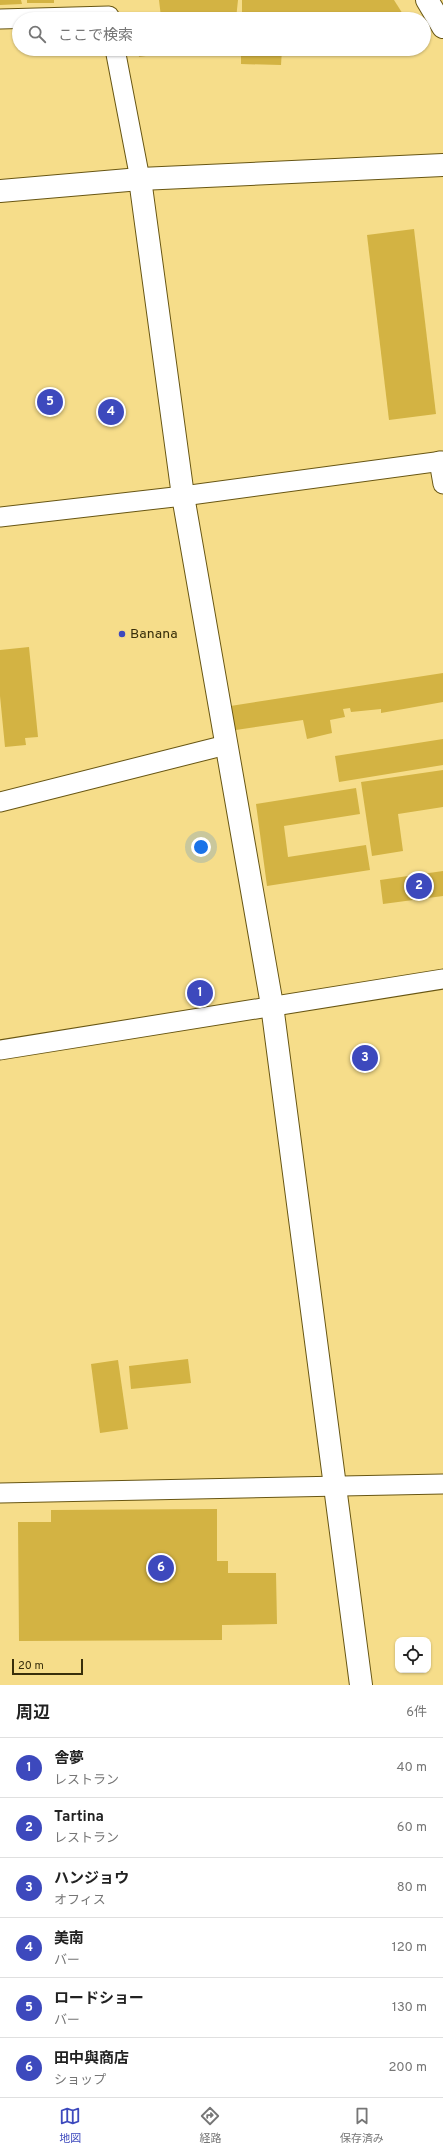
<!DOCTYPE html>
<html lang="ja">
<head>
<meta charset="utf-8">
<style>
  :root { --surface:#fff; --page:#f2f2f2; --text:#222; --muted:#767676; --line:#e0e0e0; --accent:#3d49bd }
  body { margin:0; font-family:Overpass,"Noto Sans JP",sans-serif; background:var(--page); color:var(--text) }
  .controls { position:absolute; right:12px; bottom:12px; display:grid; overflow:hidden; border-radius:8px; box-shadow:0 1px 3px #0004 }
  .controls button { width:36px; height:36px; display:grid; place-items:center; padding:0; border:0; border-bottom:1px solid var(--line); background:var(--surface); color:var(--text); font:20px sans-serif }
  .scale { position:absolute; left:12px; bottom:10px; width:71px; box-sizing:border-box; padding-left:4px; border:2px solid #382e0a; border-top:0; font-size:11px; line-height:14px; white-space:nowrap; color:#382e0a; -webkit-text-stroke:3px #f6dd8a; paint-order:stroke }
  .you { position:absolute; left:201px; top:847px; width:14px; height:14px; margin:-10px; border:3px solid #fff; border-radius:50%; background:#1a73e8; box-shadow:0 0 0 6px #1a73e833 }
  .badge { display:grid; place-items:center; width:26px; height:26px; border-radius:50%; background:var(--accent); color:#fff; font-size:13px; font-weight:700 }
  .pin { position:absolute; translate:-50% -50%; border:2px solid #fff; box-shadow:0 1px 4px #0006 }
  .list { margin:0; padding:0; list-style:none }
  h2 { display:flex; justify-content:space-between; align-items:center; height:52px; margin:0; padding:0 16px; font-size:17px }
  h2 small { font-size:13px; font-weight:400; color:var(--muted) }
  .list li { display:grid; grid-template-columns:26px 1fr auto; gap:12px; align-items:center; box-sizing:border-box; height:60px; padding:0 16px; border-top:1px solid var(--line) }
  .list b { display:block; font-size:15px; white-space:nowrap }
  .list p { margin:0; font-size:13px; white-space:nowrap; color:var(--muted) }
  .list em { font-size:13px; font-style:normal; color:var(--muted) }
  .icon { flex:none; width:22px; height:22px; fill:none; stroke:currentColor; stroke-width:2; stroke-linecap:round; stroke-linejoin:round }
  .map { position:relative; flex:none; width:443px; height:1685px; overflow:hidden }
  .search { position:absolute; background:var(--surface); box-shadow:0 1px 3px #0004; left:12px; right:12px; top:12px; height:44px; display:flex; align-items:center; gap:10px; box-sizing:border-box; padding:0 14px; border-radius:22px; color:var(--muted); font-size:15px }
  .sheet { height:412px; background:var(--surface) }
  nav { display:flex; justify-content:space-around; align-items:center; box-sizing:border-box; height:56px; border-top:1px solid var(--line); background:var(--surface); font-size:11px; color:var(--muted) }
  nav a { display:grid; justify-items:center; gap:2px }
  nav .on { color:var(--accent) }
  .map>svg:first-child { display:block }
  .building { fill:#d3b343 }
  .lines { fill:none; stroke-linecap:round; stroke-linejoin:round }
  .minor-casing { stroke:#685613; stroke-width:21 }
  .tertiary-casing { stroke:#685613; stroke-width:24 }
  .minor { stroke:#fff; stroke-width:19 }
  .tertiary { stroke:#fff; stroke-width:22 }
  .poi-dot { fill:#3d49bd; stroke:#f6dd8a; stroke-width:1.5 }
  .labels { text-anchor:middle; dominant-baseline:central; stroke-width:3.5; stroke-linejoin:round; paint-order:stroke }
  .poi-label { font-size:14px; fill:#382e0a; stroke:#f6dd8a; text-anchor:start }
</style>
</head>
<body>
<div class="map">
<svg width="443" height="1685" viewBox="0 0 443 1685">
  <rect width="100%" height="100%" fill="#f6dd8a"/>
  <!-- building -->
  <g class="building">
    <path d="M0 0H21L22 4 0 5Z"/>
    <rect x="27" y="0" width="27" height="3"/>
    <path d="M159 0H238L236 19H156L161 17Z"/>
    <path d="M242 0H394L406 19H242Z"/>
    <path d="M138 49H187V50L139 57Z"/>
    <path d="M241 49H282L281 65 241 64Z"/>
    <path d="M414 229 436 414 389 420 367 235Z"/>
    <path d="M29 647 38 737 25 738 26 745 5 747 0 696V650Z"/>
    <path d="M443 673V702L381 713V709L351 712 350 708 343 709 345 717 330 720 332 733 307 739 303 720 229 731 224 707Z"/>
    <path d="M443 739V765L339 782 335 756Z"/>
    <path d="M443 770V807L398 814 403 851 372 856 361 782Z"/>
    <path d="M356 788 360 814 284 826 288 857 366 845 370 870 267 886 256 804Z"/>
    <path d="M443 871V896L383 904 380 880Z"/>
    <path d="M188 1359 191 1383 131 1389 129 1366Z"/>
    <path d="M118 1360 128 1429 100 1433 91 1364Z"/>
    <path d="M217 1509V1561H228V1573H276L277 1624 222 1625V1640L19 1641 18 1522H51V1510Z"/>
  </g>
  <g class="lines">
    <!-- minor casing -->
    <g class="minor-casing">
      <g id="minor">
        <path d="M0 19 109 16"/>
        <path d="M115 49 140 179"/>
        <path d="M439 461 443 484"/>
        <path d="M0 517 183 496 443 461"/>
        <path d="M0 802 226 745"/>
        <path d="M0 1050 443 979"/>
        <path d="M0 1493 443 1484"/>
      </g>
    </g>
    <!-- tertiary casing -->
    <g class="tertiary-casing">
      <g id="tertiary">
        <path d="M427 0 443 27"/>
        <path d="M140 179 183 496 272 1005 361 1685"/>
        <path d="M0 191 140 179 443 165"/>
      </g>
    </g>
    <!-- minor -->
    <use href="#minor" class="minor"/>
    <!-- tertiary -->
    <use href="#tertiary" class="tertiary"/>
  </g>
  <!-- markers -->
  <circle class="poi-dot" cx="122" cy="634" r="4"/>
  <g class="labels">
    <!-- poi labels -->
    <g class="poi-label">
      <text x="130" y="634">Banana</text>
    </g>
  </g>
</svg>
<div class="controls">
<button><svg class="icon" aria-label="locate" viewBox="0 0 24 24"><circle cx="12" cy="12" r="6"/><path d="M12 2v4M12 18v4M2 12h4M18 12h4"/></svg></button>
</div>
<div class="scale">20 m</div>
<div class="you"></div>
<div class="pin badge" style="left:200px;top:993px">1</div>
<div class="pin badge" style="left:419px;top:886px">2</div>
<div class="pin badge" style="left:365px;top:1058px">3</div>
<div class="pin badge" style="left:111px;top:412px">4</div>
<div class="pin badge" style="left:50px;top:402px">5</div>
<div class="pin badge" style="left:161px;top:1568px">6</div>
<div class="search"><svg class="icon" aria-label="search" viewBox="0 0 24 24"><circle cx="10" cy="10" r="6"/><path d="M15 15l6 6"/></svg>ここで検索</div>
</div>
<section class="sheet">
<h2>周辺<small>6件</small></h2>
<ul class="list">
<li><span class="badge">1</span><div><b>舎夢</b><p>レストラン</p></div><em>40 m</em></li>
<li><span class="badge">2</span><div><b>Tartina</b><p>レストラン</p></div><em>60 m</em></li>
<li><span class="badge">3</span><div><b>ハンジョウ</b><p>オフィス</p></div><em>80 m</em></li>
<li><span class="badge">4</span><div><b>美南</b><p>バー</p></div><em>120 m</em></li>
<li><span class="badge">5</span><div><b>ロードショー</b><p>バー</p></div><em>130 m</em></li>
<li><span class="badge">6</span><div><b>田中與商店</b><p>ショップ</p></div><em>200 m</em></li>
</ul>
</section>
<nav>
<a class="on"><svg class="icon" aria-label="map" viewBox="0 0 24 24"><path d="M3 6l6-2 6 2 6-2v14l-6 2-6-2-6 2zM9 4v14M15 6v14"/></svg>地図</a>
<a><svg class="icon" aria-label="directions" viewBox="0 0 24 24"><path d="M12 3l9 9-9 9-9-9zM9 14v-3h6M13 9l2 2-2 2"/></svg>経路</a>
<a><svg class="icon" aria-label="saved" viewBox="0 0 24 24"><path d="M7 4h10v16l-5-4-5 4z"/></svg>保存済み</a>
</nav>
</body>
</html>
